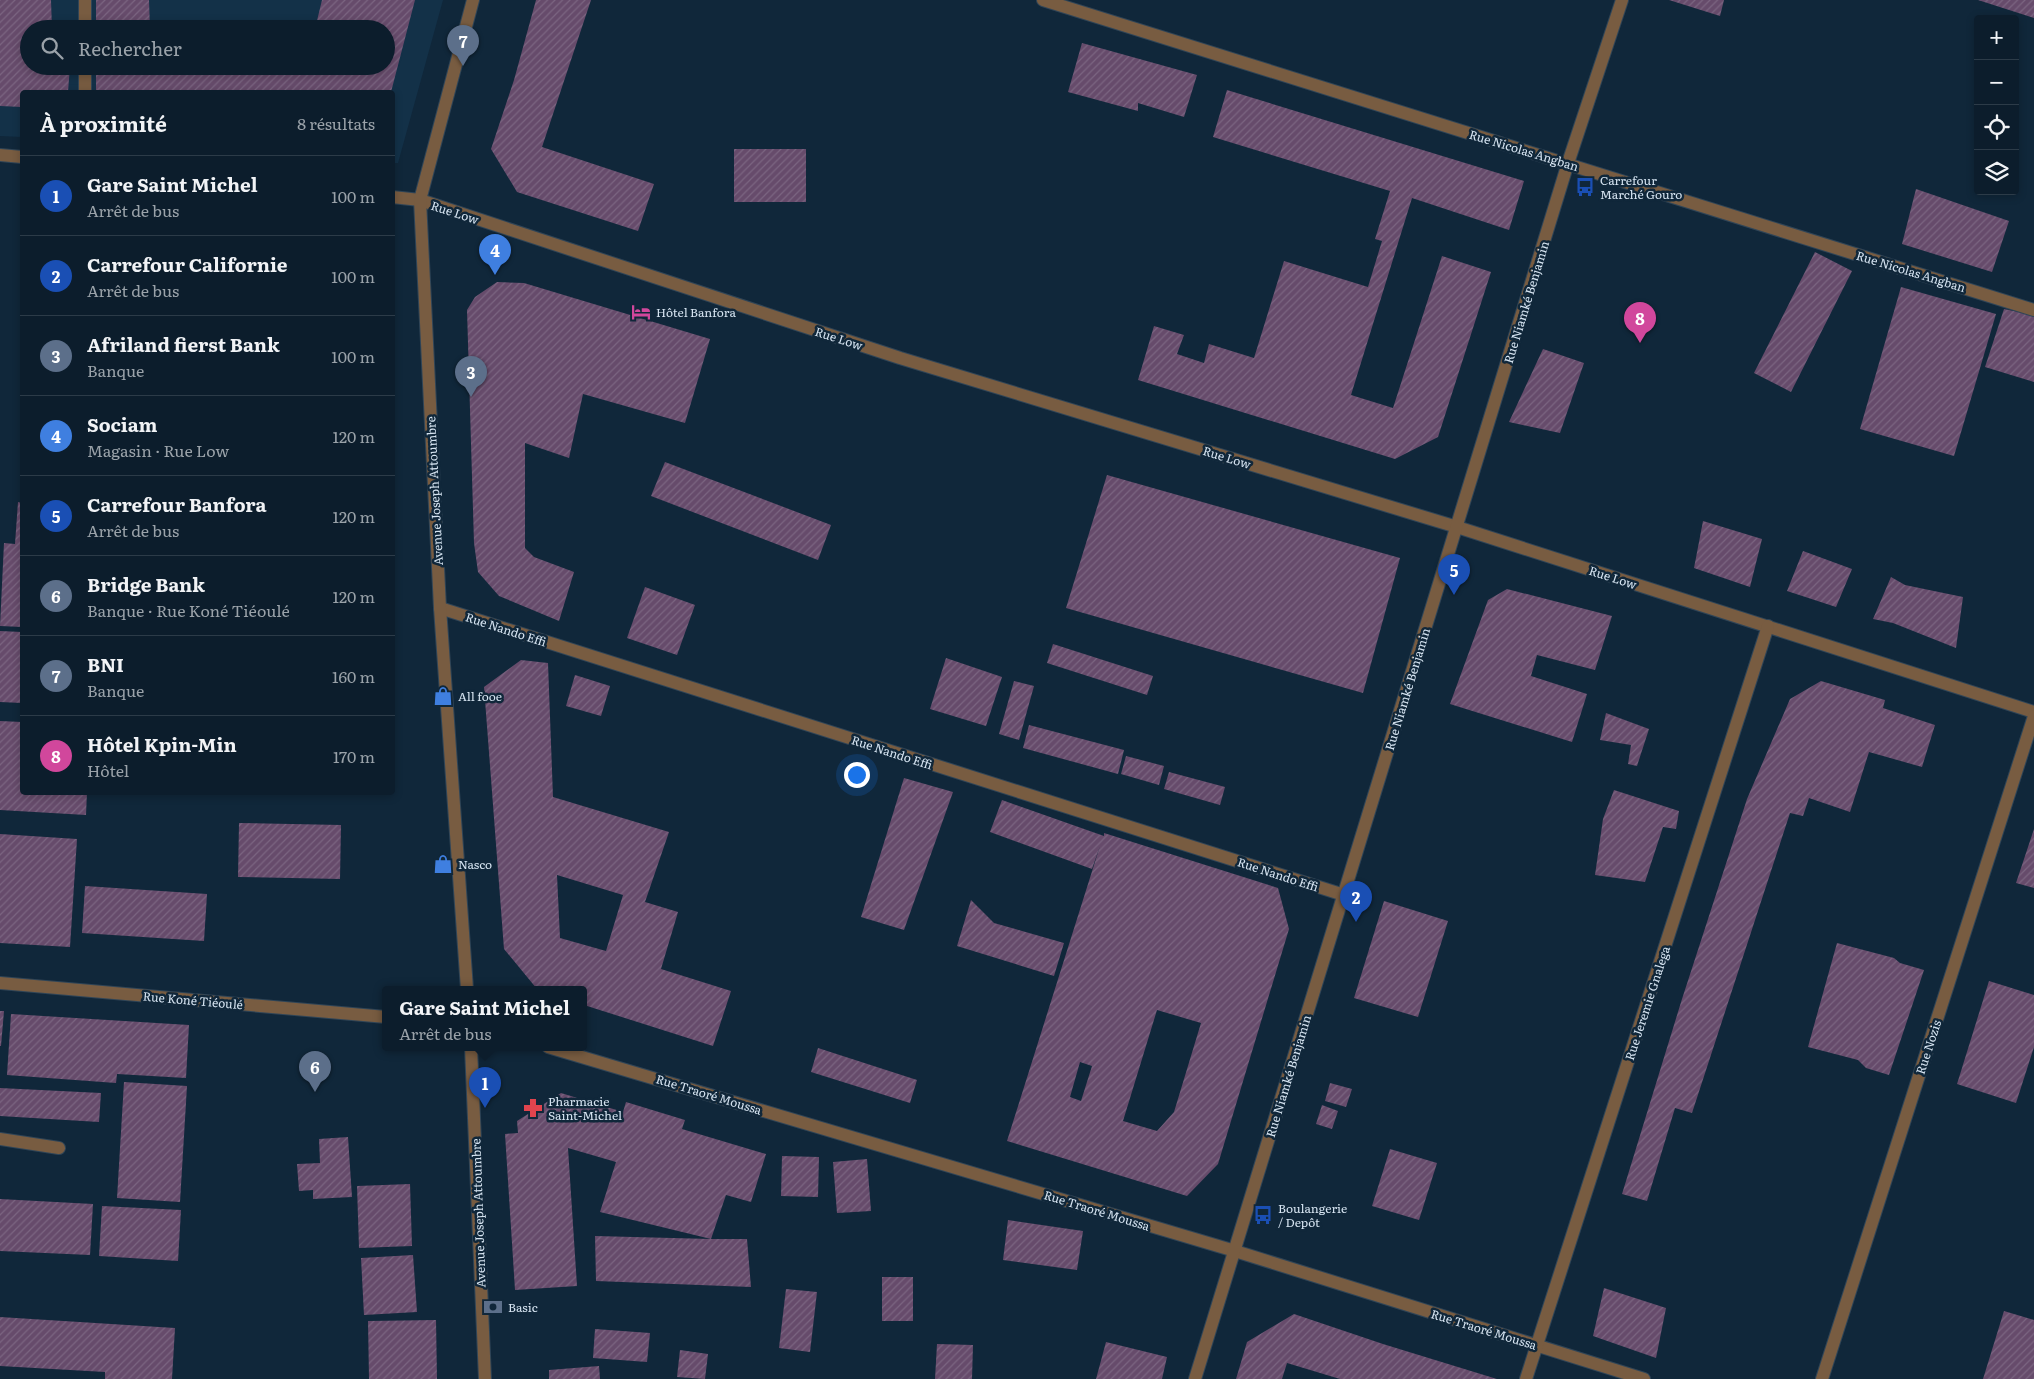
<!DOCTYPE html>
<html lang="fr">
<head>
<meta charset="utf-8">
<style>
  :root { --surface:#0c1d2c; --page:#1a2a38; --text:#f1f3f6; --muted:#9aa2a9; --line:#2c3b48; --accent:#e4ad35 }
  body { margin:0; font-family:Literata,serif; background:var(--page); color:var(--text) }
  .controls { position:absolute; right:15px; top:15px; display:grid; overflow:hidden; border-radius:5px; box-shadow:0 2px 8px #0003 }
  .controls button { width:45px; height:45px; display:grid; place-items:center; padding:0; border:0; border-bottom:1px solid var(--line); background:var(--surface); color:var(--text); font:25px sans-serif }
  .you { position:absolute; left:856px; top:774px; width:18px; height:18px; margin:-12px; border:4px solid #fff; border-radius:50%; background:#1a73e8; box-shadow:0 0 0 8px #1a73e833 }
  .badge { display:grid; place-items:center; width:32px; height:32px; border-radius:50%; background:var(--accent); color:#fff; font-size:16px; font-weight:700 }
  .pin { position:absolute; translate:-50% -41px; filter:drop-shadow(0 1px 2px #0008) }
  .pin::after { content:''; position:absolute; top:26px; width:18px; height:15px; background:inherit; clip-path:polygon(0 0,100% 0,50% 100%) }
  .popup { position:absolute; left:382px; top:986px; width:205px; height:65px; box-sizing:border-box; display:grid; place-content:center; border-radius:5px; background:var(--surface); filter:drop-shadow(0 1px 4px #0005); font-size:16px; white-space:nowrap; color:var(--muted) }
  .popup b { font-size:19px; color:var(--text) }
  .popup::after { content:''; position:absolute; left:50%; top:100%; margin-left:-10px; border:10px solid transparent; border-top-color:var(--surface) }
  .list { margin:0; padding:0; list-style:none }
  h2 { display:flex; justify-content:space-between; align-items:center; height:65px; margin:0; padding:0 20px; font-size:21px }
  h2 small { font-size:16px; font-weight:400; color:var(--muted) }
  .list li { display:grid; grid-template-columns:32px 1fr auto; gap:15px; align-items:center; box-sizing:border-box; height:80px; padding:0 20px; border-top:1px solid var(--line) }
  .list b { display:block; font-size:19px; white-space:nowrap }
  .list p { margin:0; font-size:16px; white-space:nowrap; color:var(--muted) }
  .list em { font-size:16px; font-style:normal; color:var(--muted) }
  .icon { flex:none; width:28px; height:28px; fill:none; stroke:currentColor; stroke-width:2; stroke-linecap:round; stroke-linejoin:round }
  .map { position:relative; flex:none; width:2034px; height:1379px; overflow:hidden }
  .search { position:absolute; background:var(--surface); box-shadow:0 2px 8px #0003; left:20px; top:20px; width:375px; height:55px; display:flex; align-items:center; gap:12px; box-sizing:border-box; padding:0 18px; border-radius:28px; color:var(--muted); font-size:19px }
  .panel { position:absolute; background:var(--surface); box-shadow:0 2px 8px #0003; left:20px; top:90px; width:375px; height:705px; border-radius:5px }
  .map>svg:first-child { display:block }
  .built { fill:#133148; fill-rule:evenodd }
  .building { fill:url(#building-hatch); fill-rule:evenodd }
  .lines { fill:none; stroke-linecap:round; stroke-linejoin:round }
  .service-casing { stroke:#304557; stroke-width:14 }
  .pedestrian-casing { stroke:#304557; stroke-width:14 }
  .minor-casing { stroke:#304557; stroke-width:14 }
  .tertiary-casing { stroke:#304557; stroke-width:14 }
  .service { stroke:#785c41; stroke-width:12 }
  .pedestrian { stroke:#785c41; stroke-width:12 }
  .minor { stroke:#785c41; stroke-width:12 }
  .tertiary { stroke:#785c41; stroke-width:12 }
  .labels { text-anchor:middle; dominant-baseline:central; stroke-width:5; stroke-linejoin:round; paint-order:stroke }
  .street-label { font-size:12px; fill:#d6e4f1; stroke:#10273a }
  .poi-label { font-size:12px; fill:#d6e4f1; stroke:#10273a; text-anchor:start }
</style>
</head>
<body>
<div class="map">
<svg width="2034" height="1379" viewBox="0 0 2034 1379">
  <defs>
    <pattern id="building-hatch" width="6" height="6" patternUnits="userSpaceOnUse" patternTransform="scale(1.25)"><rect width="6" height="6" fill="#664b6b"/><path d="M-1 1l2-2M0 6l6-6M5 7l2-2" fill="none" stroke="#7b6581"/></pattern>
  </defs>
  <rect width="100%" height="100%" fill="#10273a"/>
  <!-- built -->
  <path class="built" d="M0 0H443L398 163H393L392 92H22V137L0 136ZM29 29H386V66H29Z"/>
  <!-- building -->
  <g class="building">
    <path d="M0 0H51L52 29H29V66H70L68 92H22V107L0 106Z"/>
    <path d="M96 0H149L150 29H96Z"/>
    <path d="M322 0H415L391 92H96V66H386V29H315Z"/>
    <path d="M536 0H591L542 147 654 184 638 231 517 192 491 149 514 80Z"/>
    <path d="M1669 0H1724L1720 16Z"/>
    <path d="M1978 0H2034V18Z"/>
    <path d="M1082 43 1197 75 1184 117 1138 103V111L1068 92Z"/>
    <path d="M1227 90 1524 181 1509 230 1412 198 1351 395 1393 408 1442 256 1491 272 1438 437 1395 459 1138 380 1154 326 1184 335 1177 354 1204 363 1209 344 1254 358 1284 261 1368 287 1382 241 1375 239 1390 191 1213 137Z"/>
    <rect x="734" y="149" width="72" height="53"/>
    <path d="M1916 189 2009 221 1992 272 1902 244Z"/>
    <path d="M1815 252 1852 271 1791 392 1754 373Z"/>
    <path d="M497 282 524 283 710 339 685 423 583 394 569 458 525 443V548L534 557 574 572 559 621 499 596 478 572 474 543 467 310 475 297Z"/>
    <path d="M1901 287 1996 314 1954 456 1860 429Z"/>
    <path d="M2004 309 2034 315V382L1985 367Z"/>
    <path d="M1543 349 1584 363 1560 433 1509 422Z"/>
    <path d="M665 462 831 525 818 560 651 496Z"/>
    <path d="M1107 475 1400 558 1363 693 1066 608Z"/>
    <path d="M18 502 22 503V627L0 626 4 543 15 544Z"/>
    <path d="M1703 521 1762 539 1750 587 1694 568Z"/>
    <path d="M1803 551 1852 569 1836 607 1787 591Z"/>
    <path d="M1891 577 1905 585 1963 597 1956 648 1893 623 1873 619Z"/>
    <path d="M645 587 695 605 677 655 627 638Z"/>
    <path d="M1507 589 1612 616 1595 670 1537 655 1531 676 1587 694 1572 742 1450 704 1488 600Z"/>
    <path d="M0 631 22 632V703L0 702Z"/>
    <path d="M1053 644 1153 676 1147 695 1047 663Z"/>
    <path d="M946 658 1002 677 986 726 930 709Z"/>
    <path d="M521 660 548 663 553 797 669 832 645 902 678 912 661 969 731 991 713 1046 584 1005V989H537L504 949 484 687ZM557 875 623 895 606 951 560 938Z"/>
    <path d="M575 675 610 686 601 716 566 706Z"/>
    <path d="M1014 681 1034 686 1019 740 999 734Z"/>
    <path d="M1821 681 1885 700 1883 708 1935 725 1922 767 1869 752 1850 812 1809 798 1803 816 1790 813 1692 1113 1675 1108 1647 1201 1622 1194 1682 999 1747 799 1790 699Z"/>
    <path d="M1606 713 1649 729 1637 766 1628 764 1631 745 1600 740Z"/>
    <path d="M0 721 22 722V792H87L86 815 0 810Z"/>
    <path d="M1029 725 1124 750 1118 774 1023 748Z"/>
    <path d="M1126 756 1164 766 1159 785 1121 774Z"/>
    <path d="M1169 772 1225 787 1220 805 1164 789Z"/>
    <path d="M904 778 953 792 904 930 861 917Z"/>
    <path d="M1614 790 1679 811 1676 829 1663 827 1645 882 1595 875 1603 819Z"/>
    <path d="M1002 800 1104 836V833L1278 888 1289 929 1218 1164 1187 1196 1007 1141 1100 846 1092 869 990 832ZM1157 1010 1201 1023 1174 1112 1157 1131 1123 1121ZM1080 1062 1092 1066 1081 1101 1070 1097Z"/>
    <path d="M239 823 341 825 340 879 238 877Z"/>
    <path d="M2034 829V888L2016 883Z"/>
    <path d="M0 834 77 839 70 947 0 943Z"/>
    <path d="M85 886 207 894 204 941 82 933Z"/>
    <path d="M971 900 994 923 1064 943 1054 976 957 946Z"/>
    <path d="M1384 901 1448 921 1418 1017 1354 998Z"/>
    <path d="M1837 943 1894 958 1900 963 1924 970 1889 1075 1866 1068 1858 1060 1808 1047Z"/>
    <path d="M1989 981 2034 995V1047L2016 1103 1957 1084Z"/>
    <path d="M0 1011H4L1 1046H0Z"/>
    <path d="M11 1014 189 1025 186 1078 117 1074 116 1083 7 1075Z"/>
    <path d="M818 1048 917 1080 910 1103 811 1072Z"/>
    <path d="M124 1082 187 1086 180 1202 117 1198Z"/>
    <path d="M1330 1083 1352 1089 1346 1107 1325 1101Z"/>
    <path d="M0 1088 101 1093 99 1122 0 1116Z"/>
    <path d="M561 1093 623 1112 626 1102 685 1120 682 1129 766 1154 751 1202 726 1195 711 1239H747L751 1287 596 1281 595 1236 711 1239 600 1212 616 1162 568 1148 577 1286 515 1290 505 1134 518 1133 517 1121Z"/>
    <path d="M1322 1105 1338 1111 1332 1129 1316 1124Z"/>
    <path d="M348 1137 352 1197 313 1199V1190L299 1191 297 1164 320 1163 319 1139Z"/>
    <path d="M1390 1149 1437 1163 1419 1220 1372 1206Z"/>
    <path d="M782 1156 819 1157 818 1197 781 1196Z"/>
    <path d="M867 1159 871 1211 837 1213 833 1162Z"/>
    <path d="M410 1184 412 1246 359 1248 357 1186Z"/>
    <path d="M0 1199 93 1204 90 1255 0 1251Z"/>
    <path d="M102 1206 181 1210 178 1261 99 1256Z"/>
    <path d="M1008 1220 1083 1231 1077 1270 1003 1260Z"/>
    <path d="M413 1255 417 1312 364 1315 361 1258Z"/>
    <rect x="882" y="1277" width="31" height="44"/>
    <path d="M1604 1288 1666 1308 1656 1358 1593 1336Z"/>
    <path d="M786 1289 817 1292 810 1352 779 1348Z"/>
    <path d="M2004 1311 2034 1320V1379H1983Z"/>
    <path d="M1294 1314 1383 1344 1497 1379H1340L1287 1363 1282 1379H1236L1247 1342Z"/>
    <path d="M0 1317 175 1328 172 1379H105V1372L0 1366Z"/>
    <path d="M436 1320 437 1379H369L368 1321Z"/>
    <path d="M595 1329 650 1333 647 1362 593 1358Z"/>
    <path d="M1106 1342 1167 1357 1162 1379H1096Z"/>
    <path d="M937 1344 973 1345 972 1379H935Z"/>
    <path d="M680 1350 708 1354 705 1379 677 1377Z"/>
    <path d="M599 1366 600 1379H549V1370Z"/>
  </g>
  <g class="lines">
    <!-- service casing -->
    <g class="service-casing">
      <path id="service" d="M0 1139 59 1148"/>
    </g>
    <!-- pedestrian casing -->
    <g class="pedestrian-casing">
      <g id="pedestrian">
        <path d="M85 29V0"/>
        <path d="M85 92V66"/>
      </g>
    </g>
    <!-- minor casing -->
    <g class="minor-casing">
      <g id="minor">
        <path d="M1043 0 2034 310"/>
        <path d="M0 155 22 157"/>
        <path d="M392 197 420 200 900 358 1457 527 2034 712"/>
        <path d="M440 608 1344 895"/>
        <path d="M0 983 386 1017"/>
        <path d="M548 1047 1235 1251 1644 1379"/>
        <path d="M1195 1379 1568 163 1622 0"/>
        <path d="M1526 1379 1768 626"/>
        <path d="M1822 1379 2034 716"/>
      </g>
    </g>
    <!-- tertiary casing -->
    <g class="tertiary-casing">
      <g id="tertiary">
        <path d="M467 989 440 608 420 200 473 0"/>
        <path d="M471 1047 485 1379"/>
      </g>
    </g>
    <!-- service -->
    <use href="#service" class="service"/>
    <!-- pedestrian -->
    <use href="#pedestrian" class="pedestrian"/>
    <!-- minor -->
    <use href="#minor" class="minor"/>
    <!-- tertiary -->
    <use href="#tertiary" class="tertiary"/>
  </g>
  <!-- icons -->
  <defs>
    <g id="bus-bare" transform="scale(1.5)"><path d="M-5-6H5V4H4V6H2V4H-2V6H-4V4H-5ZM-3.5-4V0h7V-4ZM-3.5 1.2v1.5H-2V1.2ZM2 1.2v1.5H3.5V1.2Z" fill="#1a4fb4" stroke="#10273a" stroke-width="2.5" paint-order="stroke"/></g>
    <g id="hotel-bare" transform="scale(1.5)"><path d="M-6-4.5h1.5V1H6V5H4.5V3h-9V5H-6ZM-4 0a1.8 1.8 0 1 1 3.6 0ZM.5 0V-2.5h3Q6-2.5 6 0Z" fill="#d1479c" stroke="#10273a" stroke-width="2.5" paint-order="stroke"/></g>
    <g id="shop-bare" transform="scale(1.5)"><path d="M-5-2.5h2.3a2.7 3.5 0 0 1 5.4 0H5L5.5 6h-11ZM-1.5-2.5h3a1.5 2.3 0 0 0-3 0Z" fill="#3f7fe0" stroke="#10273a" stroke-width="2.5" paint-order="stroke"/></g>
    <g id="pharmacy-bare" transform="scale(1.5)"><path d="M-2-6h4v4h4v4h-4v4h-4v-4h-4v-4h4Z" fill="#e0444e" stroke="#10273a" stroke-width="2.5" paint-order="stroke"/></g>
    <g id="bank-bare" transform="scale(1.5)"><path d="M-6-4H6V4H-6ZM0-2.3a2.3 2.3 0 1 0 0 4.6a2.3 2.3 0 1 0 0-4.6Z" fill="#5c6f8a" stroke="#10273a" stroke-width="2.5" paint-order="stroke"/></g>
  </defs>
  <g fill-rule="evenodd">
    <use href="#bus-bare" x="1585" y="187"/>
    <use href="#hotel-bare" x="641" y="312"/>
    <use href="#shop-bare" x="443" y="696"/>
    <use href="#shop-bare" x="443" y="864"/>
    <use href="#pharmacy-bare" x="533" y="1108"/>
    <use href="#bus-bare" x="1263" y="1215"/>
    <use href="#bank-bare" x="493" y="1307"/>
  </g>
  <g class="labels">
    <!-- street labels -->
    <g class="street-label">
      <text transform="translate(1524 150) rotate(17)">Rue Nicolas Angban</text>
      <text transform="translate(455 212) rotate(18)">Rue Low</text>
      <text transform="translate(1911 271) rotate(17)">Rue Nicolas Angban</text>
      <text transform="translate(1526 302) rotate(-73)">Rue Niamké Benjamin</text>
      <text transform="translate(839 338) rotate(18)">Rue Low</text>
      <text transform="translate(1227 457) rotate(17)">Rue Low</text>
      <text transform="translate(434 491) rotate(-93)">Avenue Joseph Attoumbre</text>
      <text transform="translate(1613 577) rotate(18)">Rue Low</text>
      <text transform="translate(506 629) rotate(18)">Rue Nando Effi</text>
      <text transform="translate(1407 689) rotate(-73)">Rue Niamké Benjamin</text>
      <text transform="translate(892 752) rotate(18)">Rue Nando Effi</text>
      <text transform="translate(1278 874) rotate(18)">Rue Nando Effi</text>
      <text transform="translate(193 1000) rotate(5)">Rue Koné Tiéoulé</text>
      <text transform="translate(1647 1003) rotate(-72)">Rue Jeremie Gnalega</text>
      <text transform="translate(1928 1047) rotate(-72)">Rue Nozis</text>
      <text transform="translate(1288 1076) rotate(-73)">Rue Niamké Benjamin</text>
      <text transform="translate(709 1094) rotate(17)">Rue Traoré Moussa</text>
      <text transform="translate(1097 1210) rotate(17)">Rue Traoré Moussa</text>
      <text transform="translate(478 1213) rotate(-92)">Avenue Joseph Attoumbre</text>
      <text transform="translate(1484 1329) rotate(17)">Rue Traoré Moussa</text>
    </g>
    <!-- poi labels -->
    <g class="poi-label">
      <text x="1600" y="180">Carrefour<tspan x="1600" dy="14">Marché Gouro</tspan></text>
      <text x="656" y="312">Hôtel Banfora</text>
      <text x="458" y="696">All fooe</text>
      <text x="458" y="864">Nasco</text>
      <text x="548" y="1101">Pharmacie<tspan x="548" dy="14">Saint-Michel</tspan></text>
      <text x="1278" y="1208">Boulangerie<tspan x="1278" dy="14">/ Depôt</tspan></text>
      <text x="508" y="1307">Basic</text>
    </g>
  </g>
</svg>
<div class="controls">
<button>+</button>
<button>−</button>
<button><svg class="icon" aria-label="locate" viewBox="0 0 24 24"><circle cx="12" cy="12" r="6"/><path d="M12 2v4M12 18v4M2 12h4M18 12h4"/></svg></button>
<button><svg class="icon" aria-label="layers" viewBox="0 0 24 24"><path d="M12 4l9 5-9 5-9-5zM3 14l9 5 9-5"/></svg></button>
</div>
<div class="you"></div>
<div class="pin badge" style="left:485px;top:1108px;background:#1a4fb4">1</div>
<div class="popup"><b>Gare Saint Michel</b>Arrêt de bus</div>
<div class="pin badge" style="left:1356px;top:922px;background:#1a4fb4">2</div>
<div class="pin badge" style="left:471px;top:397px;background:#5c6f8a">3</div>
<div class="pin badge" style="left:495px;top:275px;background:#3f7fe0">4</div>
<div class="pin badge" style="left:1454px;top:595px;background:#1a4fb4">5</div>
<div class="pin badge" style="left:315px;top:1092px;background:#5c6f8a">6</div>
<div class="pin badge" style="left:463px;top:66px;background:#5c6f8a">7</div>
<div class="pin badge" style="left:1640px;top:343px;background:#d1479c">8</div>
<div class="search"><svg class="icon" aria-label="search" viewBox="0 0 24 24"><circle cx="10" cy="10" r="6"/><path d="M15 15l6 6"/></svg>Rechercher</div>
<section class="panel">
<h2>À proximité<small>8 résultats</small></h2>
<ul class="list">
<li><span class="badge" style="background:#1a4fb4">1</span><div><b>Gare Saint Michel</b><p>Arrêt de bus</p></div><em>100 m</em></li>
<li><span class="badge" style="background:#1a4fb4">2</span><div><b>Carrefour Californie</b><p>Arrêt de bus</p></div><em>100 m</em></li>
<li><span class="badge" style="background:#5c6f8a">3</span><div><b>Afriland fierst Bank</b><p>Banque</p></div><em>100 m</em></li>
<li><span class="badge" style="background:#3f7fe0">4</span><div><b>Sociam</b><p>Magasin · Rue Low</p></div><em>120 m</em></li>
<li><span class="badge" style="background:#1a4fb4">5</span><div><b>Carrefour Banfora</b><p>Arrêt de bus</p></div><em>120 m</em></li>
<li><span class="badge" style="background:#5c6f8a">6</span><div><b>Bridge Bank</b><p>Banque · Rue Koné Tiéoulé</p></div><em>120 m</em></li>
<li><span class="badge" style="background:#5c6f8a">7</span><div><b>BNI</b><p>Banque</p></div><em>160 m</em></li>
<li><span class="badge" style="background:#d1479c">8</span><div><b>Hôtel Kpin-Min</b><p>Hôtel</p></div><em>170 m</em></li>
</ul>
</section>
</div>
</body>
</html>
